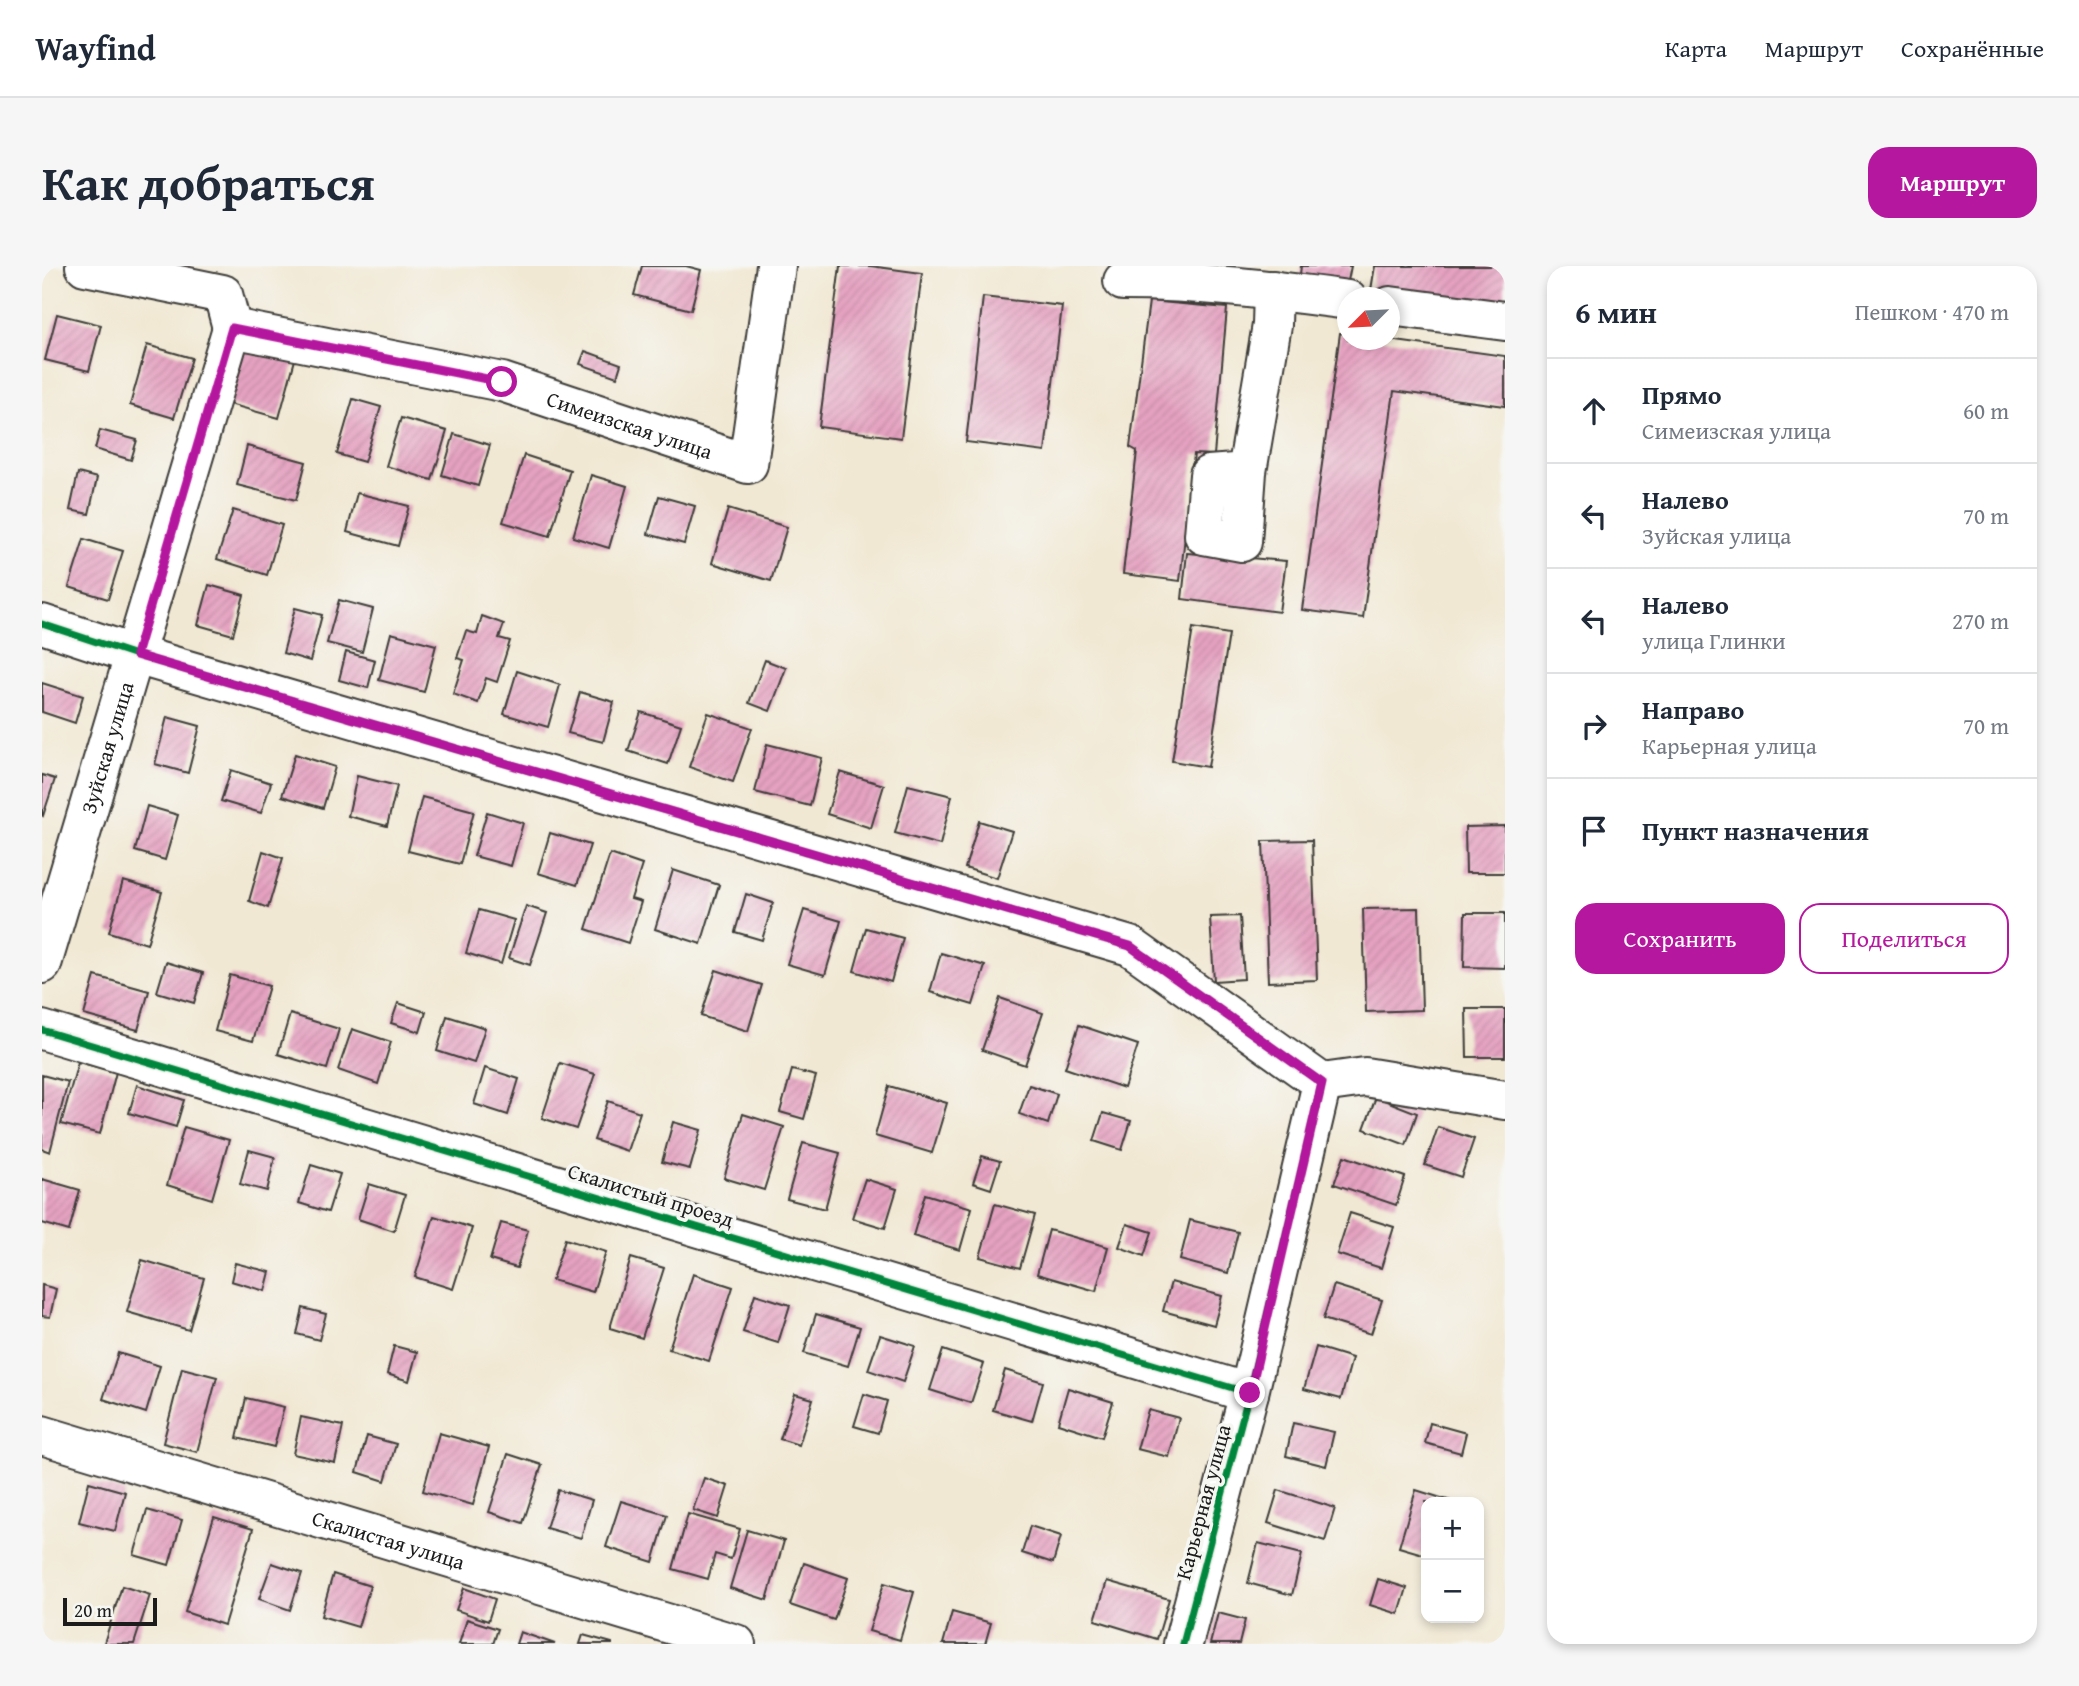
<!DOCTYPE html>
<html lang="ru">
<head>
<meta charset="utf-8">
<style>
  :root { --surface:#fff; --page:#f6f6f7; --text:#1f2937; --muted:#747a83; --line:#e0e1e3; --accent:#b5179e }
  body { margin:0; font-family:"Gentium Book Plus",serif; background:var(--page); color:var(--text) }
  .controls { position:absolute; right:21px; bottom:21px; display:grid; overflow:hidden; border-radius:14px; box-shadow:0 4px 10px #0003 }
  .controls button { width:63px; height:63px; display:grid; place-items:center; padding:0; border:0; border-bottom:2px solid var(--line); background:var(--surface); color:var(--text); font:35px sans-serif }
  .compass { position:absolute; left:1295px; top:21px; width:63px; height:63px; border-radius:50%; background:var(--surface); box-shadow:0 4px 10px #0003; rotate:246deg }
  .scale { position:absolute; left:21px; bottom:18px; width:94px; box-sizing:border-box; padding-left:7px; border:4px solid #1c1c1c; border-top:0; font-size:19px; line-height:24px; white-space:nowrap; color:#1c1c1c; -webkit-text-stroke:5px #f6f6f2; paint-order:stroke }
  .stop { position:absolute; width:21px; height:21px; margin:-16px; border:5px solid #b5179e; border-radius:50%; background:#fff }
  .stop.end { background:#b5179e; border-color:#fff; box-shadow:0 2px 7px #0008 }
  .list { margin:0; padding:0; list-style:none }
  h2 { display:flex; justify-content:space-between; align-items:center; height:91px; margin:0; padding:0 28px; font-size:30px }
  h2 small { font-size:23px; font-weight:400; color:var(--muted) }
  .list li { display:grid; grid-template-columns:46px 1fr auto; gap:21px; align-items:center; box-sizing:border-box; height:105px; padding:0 28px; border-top:2px solid var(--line) }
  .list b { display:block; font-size:26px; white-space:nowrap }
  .list p { margin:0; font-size:23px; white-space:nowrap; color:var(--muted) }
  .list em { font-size:23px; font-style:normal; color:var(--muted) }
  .actions { display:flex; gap:14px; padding:21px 28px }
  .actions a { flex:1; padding:16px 0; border:2px solid var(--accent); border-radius:21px; text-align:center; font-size:24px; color:var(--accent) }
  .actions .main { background:var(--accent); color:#fff }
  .icon { flex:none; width:38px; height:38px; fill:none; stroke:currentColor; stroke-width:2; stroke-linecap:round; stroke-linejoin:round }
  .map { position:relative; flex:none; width:1463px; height:1378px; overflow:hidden; border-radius:21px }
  header { display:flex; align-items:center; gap:42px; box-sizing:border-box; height:98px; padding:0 35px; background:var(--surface); border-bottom:2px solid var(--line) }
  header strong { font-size:33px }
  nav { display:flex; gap:38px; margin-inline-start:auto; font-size:24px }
  .intro { display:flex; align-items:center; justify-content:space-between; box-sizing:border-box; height:168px; padding:0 42px }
  h1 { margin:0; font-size:49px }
  .button { padding:18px 32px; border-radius:21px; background:var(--accent); color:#fff; font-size:24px; font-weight:700 }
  main { display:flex; gap:42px; padding:0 42px }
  aside { flex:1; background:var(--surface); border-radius:21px; box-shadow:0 4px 10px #0003 }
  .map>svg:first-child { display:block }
  .building { fill:url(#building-hatch) }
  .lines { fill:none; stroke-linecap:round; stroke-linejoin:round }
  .minor-casing { stroke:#3c3b37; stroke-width:42 }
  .minor { stroke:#fff; stroke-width:38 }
  .cycleway-casing { stroke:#f6f6f2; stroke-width:11 }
  .cycleway { stroke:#00873e; stroke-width:7 }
  .route { stroke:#b5179e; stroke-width:9 }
  .labels { text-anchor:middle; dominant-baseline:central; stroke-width:7; stroke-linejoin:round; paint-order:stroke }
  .street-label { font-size:21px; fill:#1c1c1c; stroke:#f6f6f2 }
</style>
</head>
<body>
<header>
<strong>Wayfind</strong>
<nav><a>Карта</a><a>Маршрут</a><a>Сохранённые</a></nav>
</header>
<div class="intro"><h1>Как добраться</h1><a class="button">Маршрут</a></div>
<main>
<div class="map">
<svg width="1463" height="1378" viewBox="0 0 1463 1378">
  <defs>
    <pattern id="building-hatch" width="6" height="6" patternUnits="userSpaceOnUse" patternTransform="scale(1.75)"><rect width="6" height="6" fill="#e5a2c1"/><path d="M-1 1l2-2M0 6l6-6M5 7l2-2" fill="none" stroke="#c48ba5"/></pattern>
  </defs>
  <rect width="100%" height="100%" fill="#f6f6f2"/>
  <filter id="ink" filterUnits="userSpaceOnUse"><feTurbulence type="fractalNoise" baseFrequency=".0143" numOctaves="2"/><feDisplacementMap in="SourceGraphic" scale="14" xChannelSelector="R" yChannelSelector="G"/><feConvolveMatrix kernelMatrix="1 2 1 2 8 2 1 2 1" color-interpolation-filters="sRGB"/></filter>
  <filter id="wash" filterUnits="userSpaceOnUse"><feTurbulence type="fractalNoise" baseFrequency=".00686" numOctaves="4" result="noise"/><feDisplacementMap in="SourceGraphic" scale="28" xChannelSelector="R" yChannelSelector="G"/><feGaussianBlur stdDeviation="1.57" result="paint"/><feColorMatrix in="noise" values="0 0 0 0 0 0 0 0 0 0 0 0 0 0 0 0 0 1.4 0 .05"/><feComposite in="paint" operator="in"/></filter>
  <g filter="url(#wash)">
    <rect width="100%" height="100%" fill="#f1e8d3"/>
    <g id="blocks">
      <!-- building -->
      <g class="building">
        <path d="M600 0H644L659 4 649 44 592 29Z"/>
        <path d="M798 0H828L880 7 859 172 777 161Z"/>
        <path d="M1259 0H1309L1304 25 1257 17Z"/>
        <path d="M1333 0H1463V43L1329 24Z"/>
        <path d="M941 31 1020 40 1003 186 924 176Z"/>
        <path d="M1107 35 1185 42 1172 189 1152 188 1138 315 1081 308 1095 185 1088 181Z"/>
        <path d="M15 48 59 59 47 105 3 94Z"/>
        <path d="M1298 67 1306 68V74H1347L1463 90V140L1352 125 1321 352 1260 344Z"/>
        <path d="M197 74 254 90 237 152 180 136Z"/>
        <path d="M105 79 150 92 132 152 88 139Z"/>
        <path d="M543 85 579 98 575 111 538 98Z"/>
        <path d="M311 133 339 141 322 196 295 188Z"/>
        <path d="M359 152 405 165 390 214 344 200Z"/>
        <path d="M58 164 95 174 89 194 53 183Z"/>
        <path d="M412 168 448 179 436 220 400 209Z"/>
        <path d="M205 180 264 196 254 234 195 219Z"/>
        <path d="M482 189 528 204 508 270 461 256Z"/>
        <path d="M36 207 55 212 47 248 28 244Z"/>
        <path d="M549 209 585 220 567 282 531 271Z"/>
        <path d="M315 227 367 240 356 280 305 266Z"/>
        <path d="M617 230 653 240 642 278 606 268Z"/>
        <path d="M686 243 745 261 729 315 670 297Z"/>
        <path d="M191 244 240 259 225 309 175 293Z"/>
        <path d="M42 273 81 285 66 333 27 321Z"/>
        <path d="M1145 287 1244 295 1237 346 1140 333Z"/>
        <path d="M167 319 202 329 191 369 156 359Z"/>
        <path d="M297 334 331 343 320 386 285 377Z"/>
        <path d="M253 342 280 349 268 395 241 387Z"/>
        <path d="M440 350 462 358 457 372 468 375 455 416 444 412 436 437 411 428 422 394 415 392 424 365 435 368Z"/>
        <path d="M1151 362 1187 368 1166 501 1130 495Z"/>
        <path d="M349 367 394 379 382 426 337 414Z"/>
        <path d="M304 386 333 394 326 422 297 414Z"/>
        <path d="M723 394 744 402 728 445 707 437Z"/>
        <path d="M475 405 518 419 506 461 462 448Z"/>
        <path d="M0 417 41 430 33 457 0 446Z"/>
        <path d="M538 426 572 436 561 476 526 467Z"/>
        <path d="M599 446 639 459 626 498 586 485Z"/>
        <path d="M666 447 710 462 691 516 647 501Z"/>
        <path d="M125 451 158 460 146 507 113 498Z"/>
        <path d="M725 478 780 492 768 540 713 526Z"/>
        <path d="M253 488 293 501 281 542 240 530Z"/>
        <path d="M189 504 229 517 219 547 179 535Z"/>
        <path d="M798 506 842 519 829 562 785 548Z"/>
        <path d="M0 509 13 513 1 550 0 549Z"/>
        <path d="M315 510 355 520 345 560 306 550Z"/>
        <path d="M866 519 910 530 898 579 853 567Z"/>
        <path d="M380 531 432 545 418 598 366 585Z"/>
        <path d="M105 540 136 549 123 594 93 585Z"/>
        <path d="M445 546 481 557 469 600 432 590Z"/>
        <path d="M937 555 970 565 955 612 923 602Z"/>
        <path d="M1463 560V607H1424L1423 561Z"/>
        <path d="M508 567 548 579 535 619 496 607Z"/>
        <path d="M1270 574 1275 714 1226 716 1221 575Z"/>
        <path d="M221 585 241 592 226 642 207 635Z"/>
        <path d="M568 588 600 599 589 633 599 636 586 677 544 663Z"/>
        <path d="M631 604 677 619 659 678 613 663Z"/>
        <path d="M81 615 120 626 105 678 67 666Z"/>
        <path d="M704 628 731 637 720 674 693 666Z"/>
        <path d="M484 640 505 647 488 699 467 692Z"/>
        <path d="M1377 642 1380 744 1324 746 1321 643Z"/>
        <path d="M437 644 472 654 459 698 424 687Z"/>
        <path d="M762 644 799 655 783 709 745 698Z"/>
        <path d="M1423 647H1463V702L1422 701Z"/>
        <path d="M1198 650 1202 713 1172 715 1168 651Z"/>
        <path d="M824 662 861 672 849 716 812 705Z"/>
        <path d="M899 687 943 700 931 739 888 726Z"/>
        <path d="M124 696 161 707 152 737 115 726Z"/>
        <path d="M674 704 720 719 706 765 659 750Z"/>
        <path d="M188 709 227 720 211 775 173 765Z"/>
        <path d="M53 710 107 725 96 764 42 749Z"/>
        <path d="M958 732 1001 747 983 799 940 784Z"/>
        <path d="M356 737 384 746 378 766 349 757Z"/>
        <path d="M1424 743H1463V791H1425Z"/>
        <path d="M248 748 297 763 285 803 236 788Z"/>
        <path d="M405 750 443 762 432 797 395 785Z"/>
        <path d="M1037 759 1096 779 1082 822 1023 802Z"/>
        <path d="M310 763 349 776 336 818 296 804Z"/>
        <path d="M36 796 74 806 58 868 19 858Z"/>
        <path d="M518 797 553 808 534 863 500 852Z"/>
        <path d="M443 802 477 813 466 849 432 838Z"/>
        <path d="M750 804 774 810 762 853 738 846Z"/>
        <path d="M0 809 26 816 8 886 0 883Z"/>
        <path d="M95 819 142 834 134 861 87 847Z"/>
        <path d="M987 819 1015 828 1006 858 977 848Z"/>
        <path d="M847 820 905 837 890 887 833 870Z"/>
        <path d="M1334 831 1375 847 1364 879 1322 863Z"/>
        <path d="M566 835 598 846 585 885 552 874Z"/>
        <path d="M1061 847 1089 855 1080 884 1052 875Z"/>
        <path d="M701 848 742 861 722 924 682 912Z"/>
        <path d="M631 856 659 864 648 903 620 896Z"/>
        <path d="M142 861 187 874 170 933 125 919Z"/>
        <path d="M1396 861 1432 873 1419 911 1383 899Z"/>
        <path d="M761 877 798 887 783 943 745 933Z"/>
        <path d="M207 884 233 891 225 925 198 918Z"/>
        <path d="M940 890 958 895 949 923 931 917Z"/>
        <path d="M1302 890 1363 911 1354 939 1292 918Z"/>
        <path d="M269 899 298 908 286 946 257 937Z"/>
        <path d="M0 913 38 924 27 965 0 957Z"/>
        <path d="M823 913 855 923 843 962 810 952Z"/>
        <path d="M327 918 363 929 352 965 316 953Z"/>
        <path d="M883 928 930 942 918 984 871 970Z"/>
        <path d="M953 938 993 949 978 1002 938 991Z"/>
        <path d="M1308 947 1352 961 1339 1002 1295 988Z"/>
        <path d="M392 950 430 962 411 1023 373 1011Z"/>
        <path d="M1148 954 1196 966 1186 1007 1138 994Z"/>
        <path d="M459 957 486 964 475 1002 448 994Z"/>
        <path d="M1085 958 1110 966 1102 990 1077 981Z"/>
        <path d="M1007 964 1066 981 1054 1025 995 1008Z"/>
        <path d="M523 973 564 986 551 1026 510 1014Z"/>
        <path d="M589 992 622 1002 600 1072 568 1062Z"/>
        <path d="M100 994 162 1012 147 1064 85 1046Z"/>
        <path d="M193 997 228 1006 223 1025 189 1015Z"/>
        <path d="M651 1008 691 1021 667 1095 627 1083Z"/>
        <path d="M1129 1016 1180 1030 1172 1059 1121 1045Z"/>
        <path d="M0 1019 14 1023 8 1051 0 1050Z"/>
        <path d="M1292 1019 1340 1034 1329 1068 1281 1053Z"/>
        <path d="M713 1028 748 1039 736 1077 701 1066Z"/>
        <path d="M261 1042 284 1048 277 1074 255 1068Z"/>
        <path d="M774 1048 818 1061 806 1100 762 1087Z"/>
        <path d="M838 1069 873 1080 861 1116 826 1104Z"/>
        <path d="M352 1080 375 1086 367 1115 345 1108Z"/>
        <path d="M1274 1081 1310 1092 1299 1133 1262 1123Z"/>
        <path d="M901 1084 942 1098 929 1137 888 1124Z"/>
        <path d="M76 1087 118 1100 104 1147 61 1133Z"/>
        <path d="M140 1102 175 1111 155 1186 121 1177Z"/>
        <path d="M963 1104 1001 1116 990 1155 951 1144Z"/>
        <path d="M1026 1122 1071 1136 1060 1171 1016 1157Z"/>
        <path d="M753 1128 771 1133 757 1179 738 1173Z"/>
        <path d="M822 1128 845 1135 836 1167 812 1160Z"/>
        <path d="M204 1132 242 1141 232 1181 195 1172Z"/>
        <path d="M1106 1144 1137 1152 1127 1191 1095 1183Z"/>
        <path d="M259 1151 301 1160 293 1197 251 1188Z"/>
        <path d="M1251 1157 1292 1166 1284 1200 1244 1190Z"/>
        <path d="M1388 1157 1424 1167 1419 1187 1383 1177Z"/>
        <path d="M397 1167 447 1181 431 1239 381 1225Z"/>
        <path d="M325 1170 354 1178 343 1215 315 1206Z"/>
        <path d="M466 1188 500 1199 481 1257 447 1246Z"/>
        <path d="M662 1212 686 1220 676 1252 651 1244Z"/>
        <path d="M47 1216 83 1226 73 1265 37 1256Z"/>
        <path d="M516 1224 550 1234 539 1272 504 1262Z"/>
        <path d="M1236 1224 1293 1242 1283 1275 1226 1257Z"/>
        <path d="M1374 1224 1412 1236H1384V1289L1357 1281Z"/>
        <path d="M579 1235 625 1249 611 1296 564 1281Z"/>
        <path d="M105 1244 140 1254 127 1299 92 1289Z"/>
        <path d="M646 1248 698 1263 689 1293 673 1288 666 1313 631 1303Z"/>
        <path d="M172 1251 211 1263 182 1359 143 1346Z"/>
        <path d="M988 1260 1019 1270 1011 1297 980 1287Z"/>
        <path d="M705 1264 742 1275 725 1334 688 1322Z"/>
        <path d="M1216 1277 1260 1288 1250 1329 1206 1317Z"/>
        <path d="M230 1297 260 1307 248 1344 217 1333Z"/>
        <path d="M762 1297 806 1312 792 1354 748 1339Z"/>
        <path d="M291 1308 328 1320 316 1361 279 1350Z"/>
        <path d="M1336 1313 1365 1322 1357 1348 1328 1339Z"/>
        <path d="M1065 1315 1127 1333 1115 1373 1053 1354Z"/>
        <path d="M842 1317 872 1326 858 1374 827 1365Z"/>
        <path d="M80 1320 108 1329 92 1378H66L62 1377Z"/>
        <path d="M422 1322 453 1333 446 1355 414 1344Z"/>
        <path d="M910 1346 949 1357 943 1378H901Z"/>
        <path d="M1176 1347 1203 1354 1197 1378H1168Z"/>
        <path d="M425 1353 456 1363 451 1378H417Z"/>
        <path d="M478 1366 513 1378H474Z"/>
        <path d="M541 1369 570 1377V1378H538Z"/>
      </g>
    </g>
  </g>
  <g filter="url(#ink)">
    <use href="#blocks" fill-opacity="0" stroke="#3c3b37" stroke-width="2"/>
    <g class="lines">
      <!-- minor casing -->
      <g class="minor-casing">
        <g id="minor">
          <path id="s1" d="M43 0 181 28 190 62 460 116 706 198 734 0"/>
          <path d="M1081 15C1157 15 1231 24 1306 34"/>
          <path d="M1348 40 1463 55"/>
          <path d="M1205 206 1200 276 1162 269 1167 209 1205 206 1230 59 1231 24"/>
          <path d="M0 358 94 389 1088 680 1280 817"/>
          <path id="s2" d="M0 698 190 62"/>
          <path d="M0 764 1207 1127"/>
          <path d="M1280 817 1323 811 1463 834"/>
          <path id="s3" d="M0 1169 694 1378"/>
          <path d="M1141 1378 1207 1127 1280 817"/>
        </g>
      </g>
      <!-- minor -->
      <use href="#minor" class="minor"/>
      <!-- cycleway casing -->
      <g class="cycleway-casing">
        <g id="cycleway">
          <path d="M0 358 94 389 1088 680 1280 817 1207 1127 1141 1378"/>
          <path d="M0 764 1207 1127"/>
        </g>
      </g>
      <!-- cycleway -->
      <use href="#cycleway" class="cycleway"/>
    </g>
  </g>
  <g class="lines" filter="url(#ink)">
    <!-- route -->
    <path class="route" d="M460 116 190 62 94 389 1088 680 1280 817 1208 1127"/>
  </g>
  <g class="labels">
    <!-- street labels -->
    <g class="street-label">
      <text stroke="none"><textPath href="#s1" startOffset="586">Симеизская улица</textPath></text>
      <text stroke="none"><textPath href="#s2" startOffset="226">Зуйская улица</textPath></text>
      <text transform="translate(609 929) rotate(17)">Скалистый проезд</text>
      <text transform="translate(1161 1236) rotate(-75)">Карьерная улица</text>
      <text stroke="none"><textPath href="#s3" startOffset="362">Скалистая улица</textPath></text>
    </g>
  </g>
</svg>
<div class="controls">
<button>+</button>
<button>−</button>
</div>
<svg class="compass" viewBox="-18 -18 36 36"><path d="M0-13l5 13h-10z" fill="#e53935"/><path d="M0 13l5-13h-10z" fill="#747a83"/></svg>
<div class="scale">20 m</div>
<div class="stop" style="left:460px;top:116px"></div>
<div class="stop end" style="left:1208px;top:1127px"></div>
</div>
<aside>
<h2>6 мин<small>Пешком · 470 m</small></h2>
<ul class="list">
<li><svg class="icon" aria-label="ahead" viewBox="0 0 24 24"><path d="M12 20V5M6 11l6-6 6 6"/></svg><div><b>Прямо</b><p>Симеизская улица</p></div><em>60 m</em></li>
<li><svg class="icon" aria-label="left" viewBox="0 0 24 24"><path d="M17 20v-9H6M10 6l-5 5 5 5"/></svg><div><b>Налево</b><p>Зуйская улица</p></div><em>70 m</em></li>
<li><svg class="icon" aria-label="left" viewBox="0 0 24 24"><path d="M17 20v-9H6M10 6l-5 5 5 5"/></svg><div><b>Налево</b><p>улица Глинки</p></div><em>270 m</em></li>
<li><svg class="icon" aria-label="right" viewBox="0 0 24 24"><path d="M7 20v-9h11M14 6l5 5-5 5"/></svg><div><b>Направо</b><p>Карьерная улица</p></div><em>70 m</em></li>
<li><svg class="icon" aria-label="arrive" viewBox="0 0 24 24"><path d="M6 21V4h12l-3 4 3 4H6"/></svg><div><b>Пункт назначения</b></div></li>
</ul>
<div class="actions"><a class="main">Сохранить</a><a>Поделиться</a></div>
</aside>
</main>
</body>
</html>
